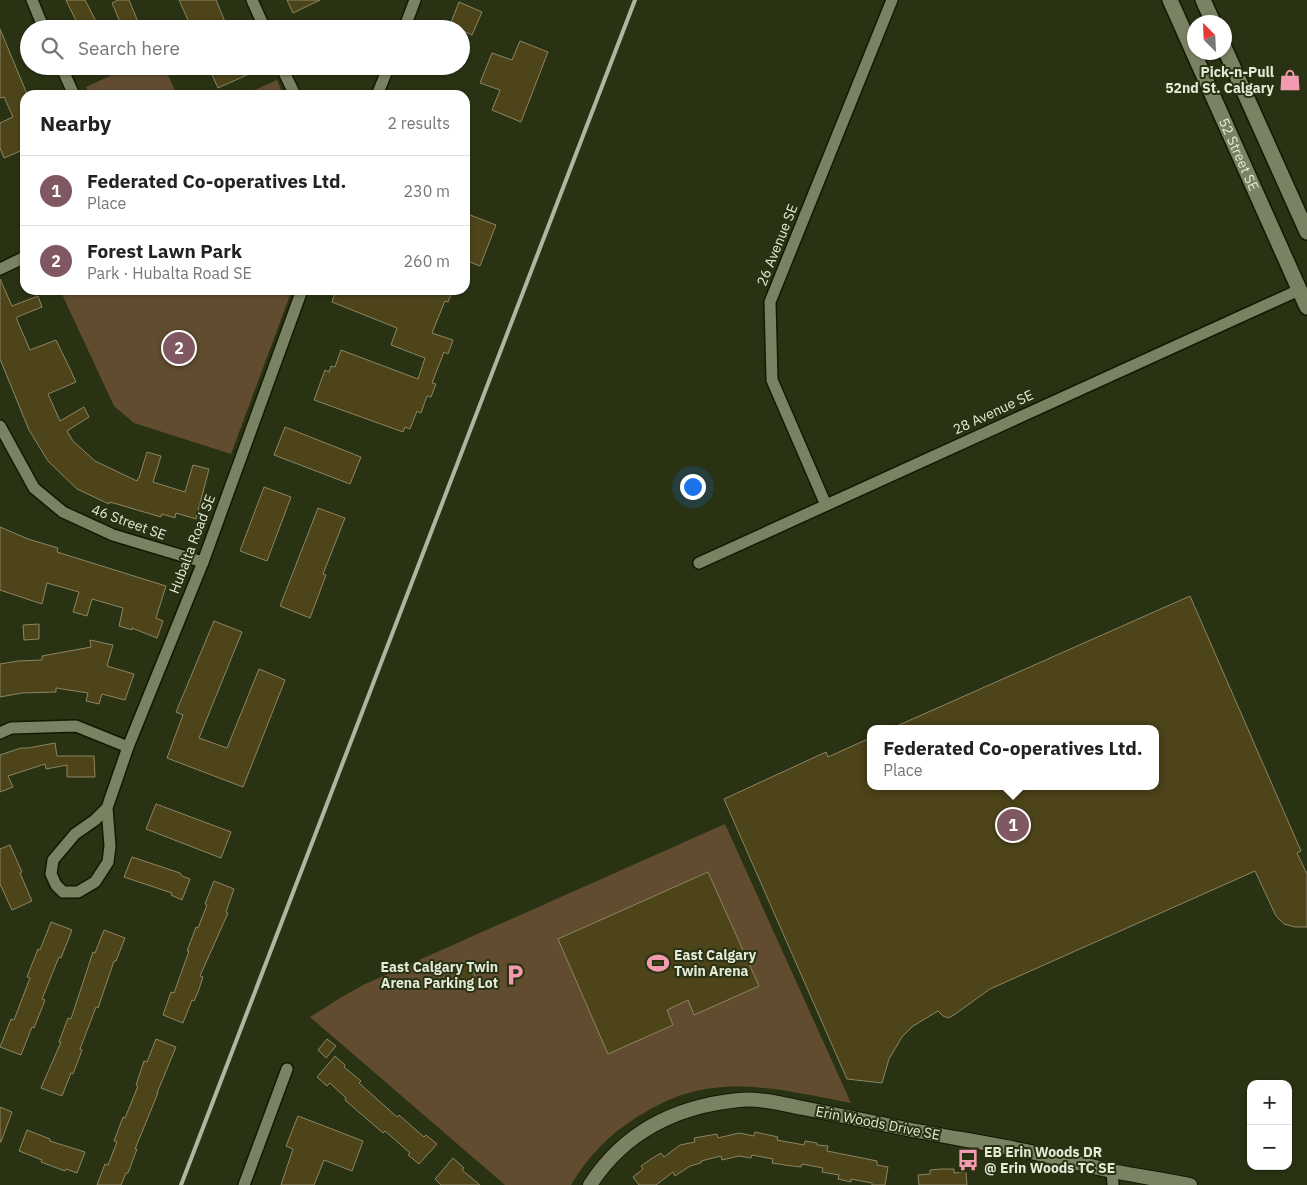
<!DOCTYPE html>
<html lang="en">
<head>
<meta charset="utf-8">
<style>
  :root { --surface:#fff; --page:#f6f6f6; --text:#222; --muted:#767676; --line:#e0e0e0; --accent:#805862 }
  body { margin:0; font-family:"IBM Plex Sans",sans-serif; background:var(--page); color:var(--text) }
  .controls { position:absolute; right:15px; bottom:15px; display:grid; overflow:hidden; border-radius:10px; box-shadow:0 1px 4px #0004 }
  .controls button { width:45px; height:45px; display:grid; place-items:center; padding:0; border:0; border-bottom:1px solid var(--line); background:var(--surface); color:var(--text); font:25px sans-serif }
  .compass { position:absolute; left:1187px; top:15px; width:45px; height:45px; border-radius:50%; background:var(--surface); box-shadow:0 1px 4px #0004; rotate:336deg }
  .you { position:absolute; left:692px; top:486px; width:18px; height:18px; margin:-12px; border:4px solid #fff; border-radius:50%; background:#1a73e8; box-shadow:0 0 0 8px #1a73e833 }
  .badge { display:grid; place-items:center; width:32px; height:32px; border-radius:50%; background:var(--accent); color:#fff; font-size:16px; font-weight:700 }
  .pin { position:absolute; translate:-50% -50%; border:2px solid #fff; box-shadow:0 1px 5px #0006 }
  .popup { position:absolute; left:867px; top:725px; width:292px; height:65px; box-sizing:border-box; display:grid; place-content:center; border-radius:10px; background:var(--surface); filter:drop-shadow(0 1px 4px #0005); font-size:16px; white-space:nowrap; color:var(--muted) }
  .popup b { font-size:19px; color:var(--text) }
  .popup::after { content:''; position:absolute; left:50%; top:100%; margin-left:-10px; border:10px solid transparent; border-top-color:var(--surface) }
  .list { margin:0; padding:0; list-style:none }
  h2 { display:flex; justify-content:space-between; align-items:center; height:65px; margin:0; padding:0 20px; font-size:21px }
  h2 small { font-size:16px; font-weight:400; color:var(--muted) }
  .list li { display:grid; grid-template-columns:32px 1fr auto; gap:15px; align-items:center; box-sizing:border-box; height:70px; padding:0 20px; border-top:1px solid var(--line) }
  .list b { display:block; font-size:19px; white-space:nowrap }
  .list p { margin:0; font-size:16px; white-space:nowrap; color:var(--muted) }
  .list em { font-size:16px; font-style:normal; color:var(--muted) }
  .icon { flex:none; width:28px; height:28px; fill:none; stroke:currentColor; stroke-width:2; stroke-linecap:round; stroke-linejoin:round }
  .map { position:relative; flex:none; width:1307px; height:1185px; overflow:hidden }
  .search { position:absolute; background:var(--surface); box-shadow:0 1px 4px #0004; left:20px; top:20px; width:450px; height:55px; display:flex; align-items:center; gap:12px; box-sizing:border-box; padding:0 18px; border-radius:28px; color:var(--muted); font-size:19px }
  .panel { position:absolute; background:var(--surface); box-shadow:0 1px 4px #0004; left:20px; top:90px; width:450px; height:205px; border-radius:15px }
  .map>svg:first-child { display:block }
  .park { fill:#614c2f }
  .building { fill:#4d441a; stroke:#8c8563 }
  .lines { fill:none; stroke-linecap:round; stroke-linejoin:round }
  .minor-casing { stroke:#131900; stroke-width:14 }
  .tertiary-casing { stroke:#131900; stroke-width:16 }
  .secondary-casing { stroke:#131900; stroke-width:18 }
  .minor { stroke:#798262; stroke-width:11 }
  .tertiary { stroke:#798262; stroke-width:14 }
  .secondary { stroke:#798262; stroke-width:15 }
  .rail { stroke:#aeb5a0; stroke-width:4 }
  .labels { text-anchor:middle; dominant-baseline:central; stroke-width:4; stroke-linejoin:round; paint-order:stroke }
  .poi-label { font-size:14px; font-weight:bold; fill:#e4ead8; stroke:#2a3214; text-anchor:end }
  .street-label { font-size:14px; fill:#e4ead8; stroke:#2a3214 }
</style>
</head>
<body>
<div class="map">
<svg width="1307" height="1185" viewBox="0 0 1307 1185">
  <rect width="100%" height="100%" fill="#2a3214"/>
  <!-- park -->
  <g class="park">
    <path d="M132 66H164L177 95H89L86 87Z"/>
    <path d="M277 80 283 95H243Z"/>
    <path d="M60 290H292L231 454 134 423 114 406Z"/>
    <path d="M725 824 851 1103C798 1093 739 1077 685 1094 668 1099 652 1108 637 1117 610 1134 587 1157 571 1185H505L310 1017 340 998 363 985Z"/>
  </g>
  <!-- building -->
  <g class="building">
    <path d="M66 0H85L100 29H80Z"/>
    <path d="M118 0H129L141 29H123L112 3Z"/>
    <path d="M179 0H216L228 29H192Z"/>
    <path d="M287 0H320L293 13Z"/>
    <path d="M459 2 482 12 472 35 461 30V29L450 25Z"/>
    <path d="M0 29 27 94 25 95V149L4 158 0 148V123L13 117 4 97 0 98Z"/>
    <path d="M520 41 548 52 521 122 492 110 500 90 480 83 492 53 512 60Z"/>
    <path d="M208 66H245L249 74 218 88Z"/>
    <path d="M465 213 496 225 480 266 465 260Z"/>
    <path d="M0 279 12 306 38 296 42 307 17 317V320L30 350 56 340 71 371 76 382 48 394 60 421 84 407 89 417 67 431 73 441 95 461 137 481 138 478H139L147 452 161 456 153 482 185 492 193 465 209 469 196 519 176 513 175 518 162 514 161 517 110 502 109 504 77 489 48 461 29 430 0 359Z"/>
    <path d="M336 290H453L448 302 445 301 432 333 453 340 448 354 444 352 432 383 436 384 431 397 427 396 421 413 417 411 410 429 405 427 403 432 314 400 325 370 329 372 331 366 335 367 341 350 418 379 425 358 391 345 397 328 332 302Z"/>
    <path d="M285 427 361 457 350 484 274 455Z"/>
    <path d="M264 487 291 497 267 561 240 551Z"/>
    <path d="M318 508 345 518 323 574 326 575 310 618 280 606Z"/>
    <path d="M0 527 28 539 58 548 57 552 166 586 156 618 163 621 157 638 132 628V630L119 626 123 608 92 599 87 616 73 612 79 592 47 583 42 604 0 590Z"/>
    <path d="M1190 596 1301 851 1297 853 1307 874V927H1295L1284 924 1276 916 1255 871 990 989 954 1015 948 1018 943 1016 938 1011 913 1026 902 1037 889 1059 882 1083 847 1079 724 799 826 752 828 757 870 738V786H1156V729H890Z"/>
    <path d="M214 621 242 632 199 738 227 748 259 669 285 680 243 787 167 758 183 715 176 712Z"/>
    <path d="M39 624V639L24 640 23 625Z"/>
    <path d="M90 640 113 645 107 666 134 674 125 700 102 694 99 704 86 701 88 693 56 688V692L22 693 0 697V664L18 661 42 660V656L91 647Z"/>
    <path d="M55 743 57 756H94L95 777H67V765L46 769 45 764 8 776 13 787 0 792V755L21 748H28Z"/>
    <path d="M156 804 231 832 221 858 146 829Z"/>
    <path d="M10 845 22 872 20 873 32 901 12 910 0 884V849Z"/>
    <path d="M132 857 180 873 182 876 190 879 182 900 171 895 172 893 124 877Z"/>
    <path d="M708 872 759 986 694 1015 688 1000 667 1010 673 1025 608 1054 558 939Z"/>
    <path d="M214 881 234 889 226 912 228 913 200 976 203 977 198 992 194 1001 192 1000 183 1023 163 1015 171 992 174 993 189 951H187L196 927 198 928 207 905 205 904Z"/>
    <path d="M51 922 72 930 61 958 59 957 42 999 45 1000 34 1028 32 1027 21 1055 0 1047 11 1019 14 1020 30 978 27 977 38 949 40 950Z"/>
    <path d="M104 930 125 938 116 961H114L98 1008 96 1007 80 1049 82 1050 73 1074 71 1073 62 1096 41 1088 61 1042H59L68 1018 71 1019 93 952 95 953Z"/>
    <path d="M467 960 475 976 459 984 452 969Z"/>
    <path d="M156 1039 176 1047 157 1093H158L135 1149H137L128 1173H126L121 1185H97L105 1164 108 1165 117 1142 114 1141 123 1117 125 1118 138 1086 136 1085 144 1061 147 1062Z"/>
    <path d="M327 1039 336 1046 326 1058 318 1050Z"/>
    <path d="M335 1056 345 1065 344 1067 361 1081 359 1083 397 1117 399 1115 424 1137 426 1135 437 1144 419 1164 408 1155 410 1153 385 1131 383 1133 345 1100 346 1098 330 1083 327 1086 317 1077Z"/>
    <path d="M0 1107 12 1112 1 1142H0Z"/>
    <path d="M298 1116 363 1141 352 1171 324 1160 314 1185H281L293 1149 286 1146Z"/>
    <path d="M27 1130 50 1139V1141L85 1152 77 1173 66 1169 65 1171 41 1162 42 1160 19 1151Z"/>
    <path d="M755 1132 778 1137 777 1140 804 1145 805 1141 817 1143V1145L828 1146 827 1151 877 1161V1165L888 1167 885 1185H872V1183L851 1179V1182L838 1179 839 1175 822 1172 823 1168 802 1164 801 1167 785 1165 772 1163 773 1159 752 1155 751 1158 739 1156 722 1160 721 1156 701 1161V1163L690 1166 675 1176 673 1172 656 1185H639L633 1177 643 1169 641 1166 651 1159 661 1153 664 1157 680 1145 695 1142 694 1138 717 1134 718 1138 739 1133 754 1136Z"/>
    <path d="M453 1158 464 1168 462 1170 480 1185H441L435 1179Z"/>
    <path d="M942 1169H954V1173L966 1172 967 1185H919L918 1175 930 1174V1170Z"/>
  </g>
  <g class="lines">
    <!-- minor casing -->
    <g class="minor-casing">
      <g id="minor">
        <path d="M32 0 44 29"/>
        <path d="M252 0 265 29"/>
        <path d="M404 29 415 0"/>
        <path d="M61 66 74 95"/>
        <path d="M281 66 295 95"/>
        <path d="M377 95 389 66"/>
        <path d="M0 269 25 257"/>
        <path d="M0 426 34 488 63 512 113 535 203 562"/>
        <path d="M826 505 772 380 770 302 892 0"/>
        <path d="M699 563 1299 290"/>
        <path d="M0 733 11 728 76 726 128 747"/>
        <path d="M107 808 95 820 75 834 53 860 51 874 56 885 63 892H78L95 882 108 862 110 846 107 808 128 747 203 562 302 290"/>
        <path d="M1112 1171 1113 1185"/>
        <path d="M244 1185 287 1069"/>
      </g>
    </g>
    <!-- tertiary casing -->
    <g class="tertiary-casing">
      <path id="tertiary" d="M590 1185C624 1132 677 1106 739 1100 760 1098 783 1104 803 1108 838 1115 873 1122 907 1129 943 1136 980 1142 1016 1149 1048 1155 1079 1164 1112 1171 1138 1176 1164 1180 1190 1185"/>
    </g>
    <!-- secondary casing -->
    <g class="secondary-casing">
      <g id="secondary">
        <path id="s1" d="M1170 0 1307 307"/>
        <path d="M1203 0 1213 22"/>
        <path d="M1224 47 1307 232"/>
      </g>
    </g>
    <!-- minor -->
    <use href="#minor" class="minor"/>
    <!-- tertiary -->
    <use href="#tertiary" class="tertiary"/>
    <!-- secondary -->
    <use href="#secondary" class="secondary"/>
    <!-- rail -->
    <path class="rail" d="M181 1185 635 0"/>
  </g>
  <!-- icons -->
  <defs>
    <g id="shop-bare" transform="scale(1.725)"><path d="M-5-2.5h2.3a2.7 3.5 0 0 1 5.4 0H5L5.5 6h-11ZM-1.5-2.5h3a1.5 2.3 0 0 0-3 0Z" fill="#f29ab0" stroke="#2a3214" stroke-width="2.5" paint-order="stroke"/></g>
    <g id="stadium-bare" transform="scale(1.725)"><path d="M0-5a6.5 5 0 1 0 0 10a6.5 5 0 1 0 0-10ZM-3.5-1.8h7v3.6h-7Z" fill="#f29ab0" stroke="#2a3214" stroke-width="2.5" paint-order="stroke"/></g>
    <g id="parking-bare" transform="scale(1.725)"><path d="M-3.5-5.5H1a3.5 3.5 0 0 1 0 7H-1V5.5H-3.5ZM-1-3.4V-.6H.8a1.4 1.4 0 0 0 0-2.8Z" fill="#f29ab0" stroke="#2a3214" stroke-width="2.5" paint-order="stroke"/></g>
    <g id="bus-bare" transform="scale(1.725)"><path d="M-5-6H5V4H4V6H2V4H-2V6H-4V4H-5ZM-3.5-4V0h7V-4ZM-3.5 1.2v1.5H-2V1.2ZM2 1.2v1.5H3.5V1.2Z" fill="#f29ab0" stroke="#2a3214" stroke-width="2.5" paint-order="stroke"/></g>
  </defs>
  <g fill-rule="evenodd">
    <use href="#shop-bare" x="1290" y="80"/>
    <use href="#stadium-bare" x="658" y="963"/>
    <use href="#parking-bare" x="515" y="975"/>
    <use href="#bus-bare" x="968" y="1160"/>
  </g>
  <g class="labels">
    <!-- poi labels -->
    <g class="poi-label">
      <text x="1274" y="72">Pick-n-Pull<tspan x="1274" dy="16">52nd St. Calgary</tspan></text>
      <text x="674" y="955" text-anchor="start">East Calgary<tspan x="674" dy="16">Twin Arena</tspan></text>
      <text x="498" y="967">East Calgary Twin<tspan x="498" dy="16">Arena Parking Lot</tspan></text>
      <text x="984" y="1152" text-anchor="start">EB Erin Woods DR<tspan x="984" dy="16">@ Erin Woods TC SE</tspan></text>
    </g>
    <!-- street labels -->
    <g class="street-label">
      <text stroke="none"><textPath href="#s1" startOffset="169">52 Street SE</textPath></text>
      <text transform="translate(777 245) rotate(-68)">26 Avenue SE</text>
      <text transform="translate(993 412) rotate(-25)">28 Avenue SE</text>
      <text transform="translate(129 522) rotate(20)">46 Street SE</text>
      <text transform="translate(192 544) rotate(-69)">Hubalta Road SE</text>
      <text transform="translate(878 1123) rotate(11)">Erin Woods Drive SE</text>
    </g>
  </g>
</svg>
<div class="controls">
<button>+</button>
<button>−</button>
</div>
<svg class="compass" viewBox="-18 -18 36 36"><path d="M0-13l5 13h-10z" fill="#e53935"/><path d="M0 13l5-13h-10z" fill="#767676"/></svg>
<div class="you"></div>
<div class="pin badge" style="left:1013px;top:825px">1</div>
<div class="popup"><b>Federated Co-operatives Ltd.</b>Place</div>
<div class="pin badge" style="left:179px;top:348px">2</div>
<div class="search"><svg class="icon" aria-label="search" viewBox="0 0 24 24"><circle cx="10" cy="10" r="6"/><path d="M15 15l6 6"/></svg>Search here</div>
<section class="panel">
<h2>Nearby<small>2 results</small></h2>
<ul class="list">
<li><span class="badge">1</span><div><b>Federated Co-operatives Ltd.</b><p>Place</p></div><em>230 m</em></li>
<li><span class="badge">2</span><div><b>Forest Lawn Park</b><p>Park · Hubalta Road SE</p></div><em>260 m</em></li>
</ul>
</section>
</div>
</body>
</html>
